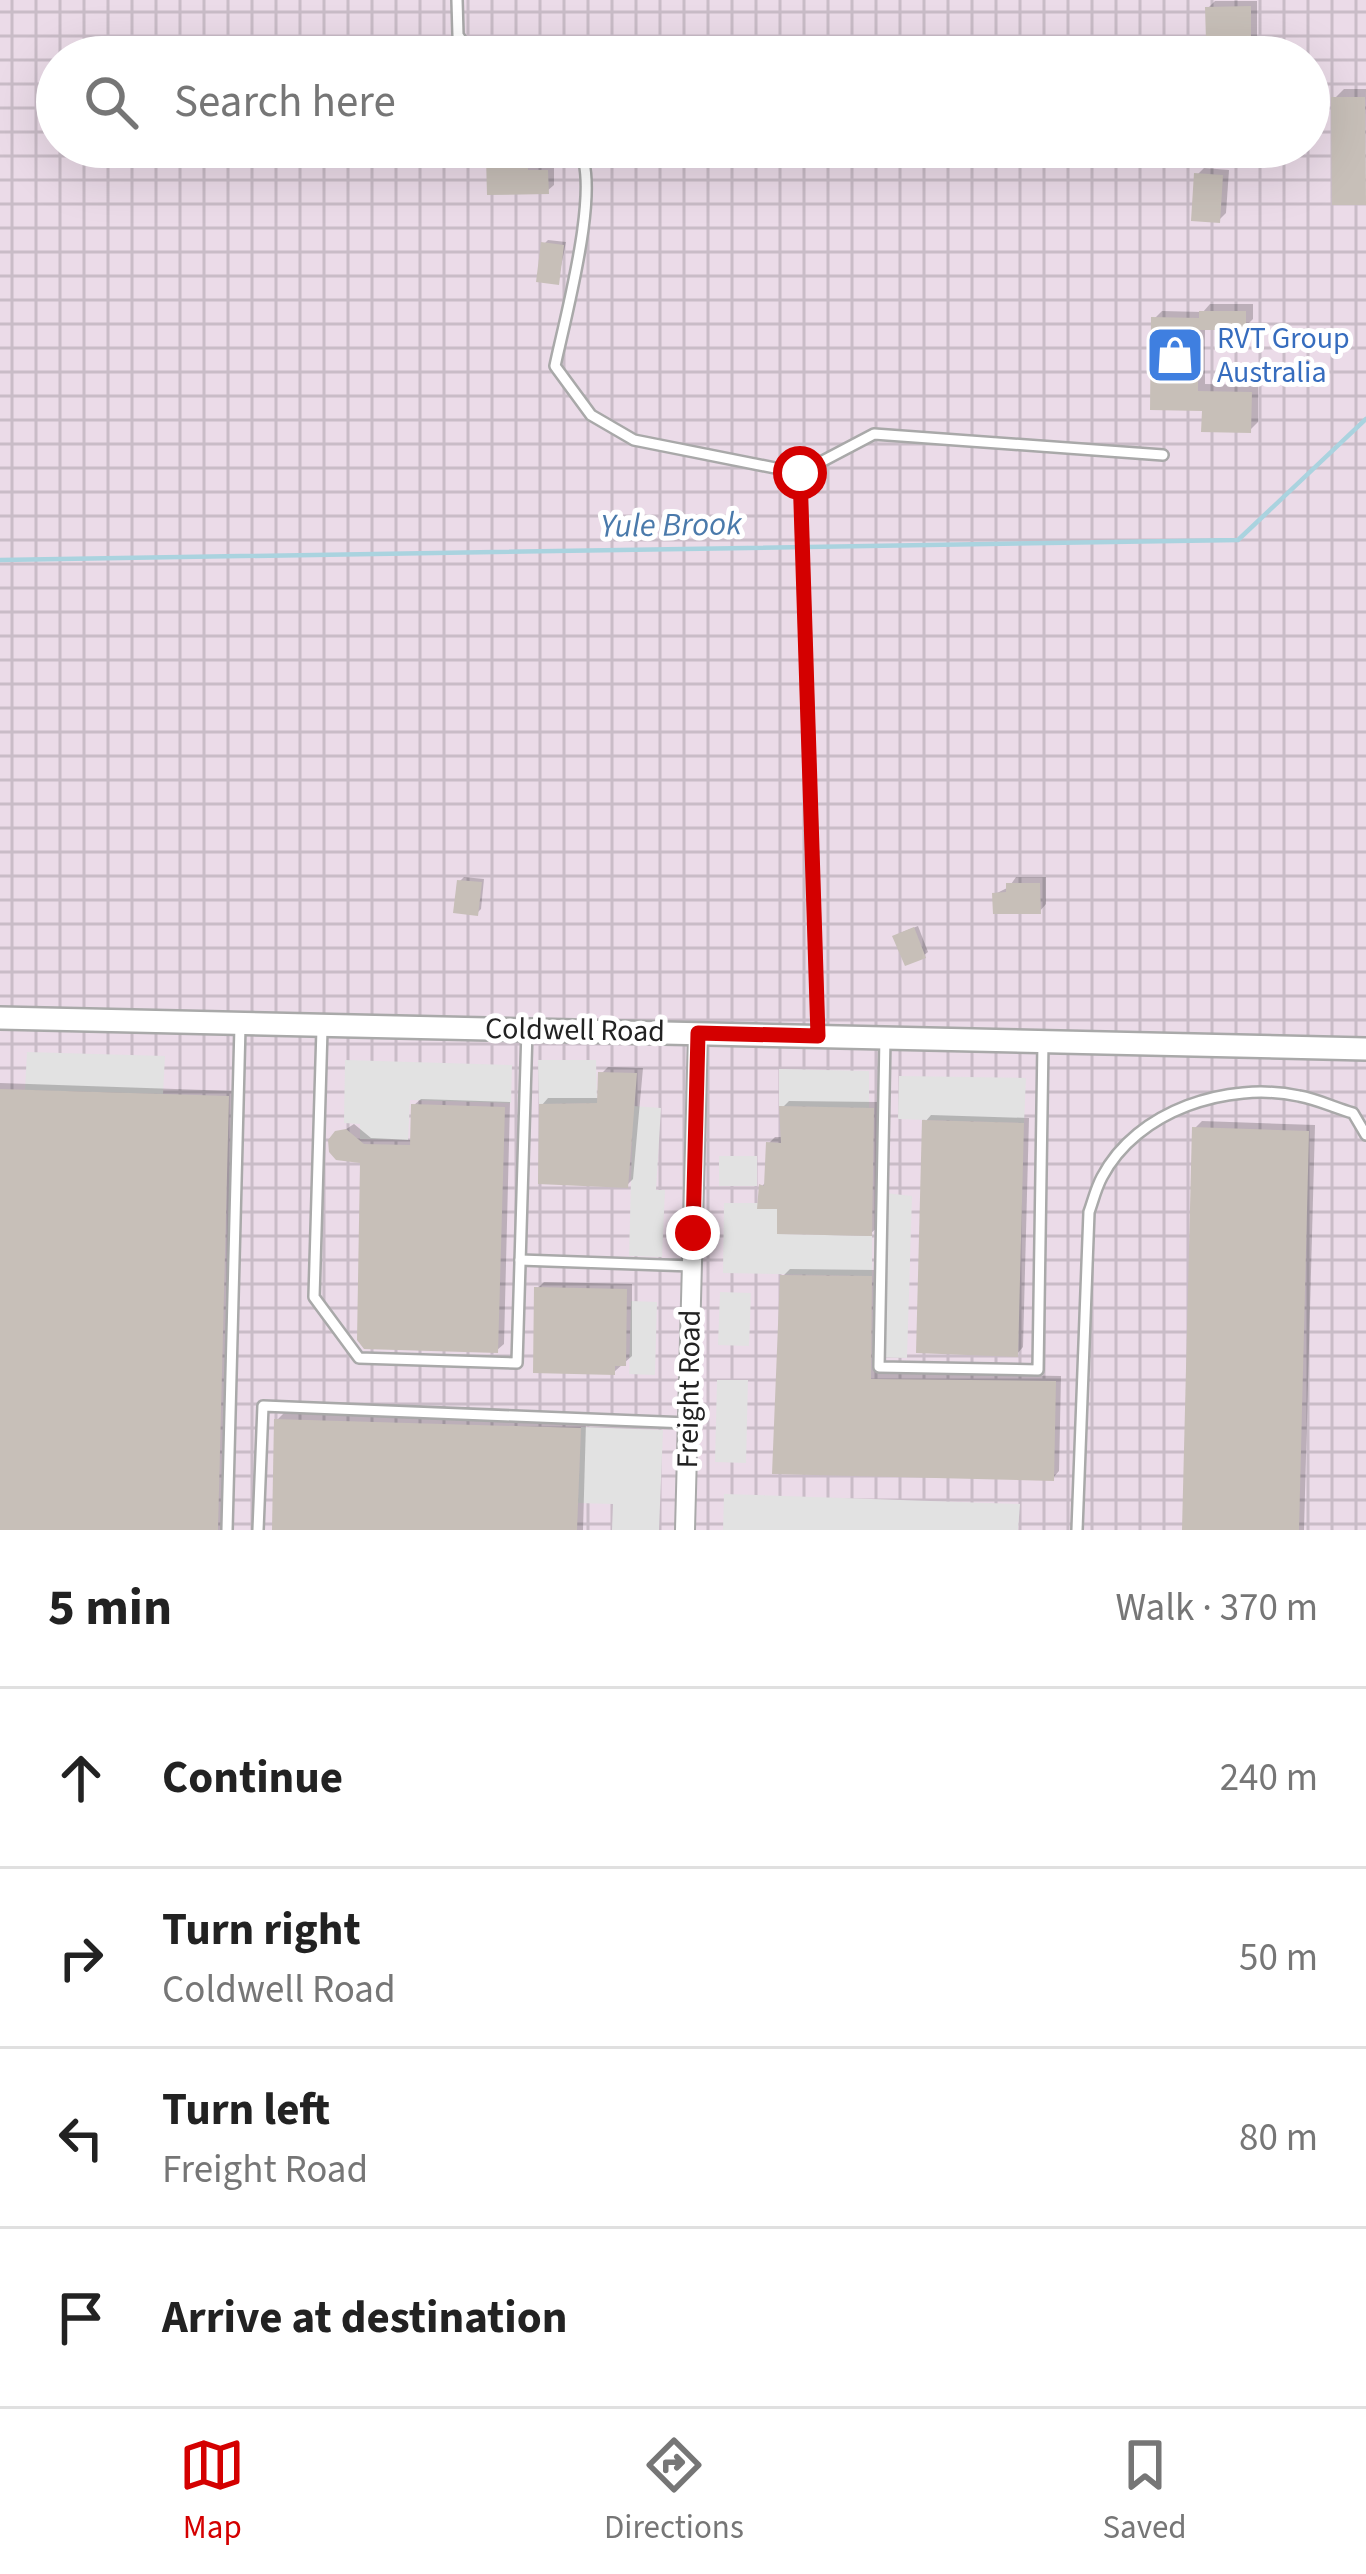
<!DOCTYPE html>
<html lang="en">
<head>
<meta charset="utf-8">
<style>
  :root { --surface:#fff; --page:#f6f6f6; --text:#222; --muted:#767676; --line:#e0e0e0; --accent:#d40000 }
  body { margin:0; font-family:"Source Sans 3",sans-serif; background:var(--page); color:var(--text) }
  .stop { position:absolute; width:36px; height:36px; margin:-27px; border:9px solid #d40000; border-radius:50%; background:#fff }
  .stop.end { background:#d40000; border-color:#fff; box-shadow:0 3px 12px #0008 }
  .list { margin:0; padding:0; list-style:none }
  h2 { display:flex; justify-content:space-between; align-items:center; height:156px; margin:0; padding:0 48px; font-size:51px }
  h2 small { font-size:39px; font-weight:400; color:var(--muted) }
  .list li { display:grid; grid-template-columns:78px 1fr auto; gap:36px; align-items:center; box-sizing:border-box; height:180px; padding:0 48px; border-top:3px solid var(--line) }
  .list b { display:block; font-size:45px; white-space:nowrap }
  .list p { margin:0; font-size:39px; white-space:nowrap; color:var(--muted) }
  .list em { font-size:39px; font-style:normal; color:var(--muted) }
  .icon { flex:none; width:66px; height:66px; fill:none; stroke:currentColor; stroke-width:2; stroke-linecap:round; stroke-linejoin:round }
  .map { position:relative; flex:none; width:1366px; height:1530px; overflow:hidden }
  .search { position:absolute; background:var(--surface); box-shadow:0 12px 48px #0002; left:36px; right:36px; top:36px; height:132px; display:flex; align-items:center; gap:30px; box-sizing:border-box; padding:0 42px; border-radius:66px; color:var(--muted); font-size:45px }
  .sheet { height:876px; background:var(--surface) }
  nav { display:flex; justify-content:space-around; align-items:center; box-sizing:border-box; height:168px; border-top:3px solid var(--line); background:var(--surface); font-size:33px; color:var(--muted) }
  nav a { display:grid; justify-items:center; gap:6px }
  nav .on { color:var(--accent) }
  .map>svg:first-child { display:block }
  .industrial { fill:url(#industrial-grid); fill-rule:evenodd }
  .parking { fill:#e2e2e2 }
  .shadow { fill:#0003 }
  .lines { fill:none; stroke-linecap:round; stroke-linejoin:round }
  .stream { stroke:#aad3df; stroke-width:4.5 }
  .building { fill:#c7bfb8 }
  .service-casing { stroke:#a9a9a9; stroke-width:14 }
  .minor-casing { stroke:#a9a9a9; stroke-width:22 }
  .tertiary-casing { stroke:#a9a9a9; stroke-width:26 }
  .service { stroke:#fff; stroke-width:9 }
  .minor { stroke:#fff; stroke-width:18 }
  .tertiary { stroke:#fff; stroke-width:21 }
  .route { stroke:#d40000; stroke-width:15 }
  .labels { text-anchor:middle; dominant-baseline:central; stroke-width:10; stroke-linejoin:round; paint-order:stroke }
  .shop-label { font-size:30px; fill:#366cbe; stroke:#fff; text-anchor:start }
  .street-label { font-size:30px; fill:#222; stroke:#fff }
  .water-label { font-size:33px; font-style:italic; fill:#4a7aab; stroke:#fff }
</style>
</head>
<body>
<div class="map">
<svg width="1366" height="1530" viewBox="0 0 1366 1530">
  <defs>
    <pattern id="industrial-grid" width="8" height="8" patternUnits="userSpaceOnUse" patternTransform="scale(3)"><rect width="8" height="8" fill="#ebdbe8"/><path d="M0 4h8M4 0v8" fill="none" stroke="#c9bcc7"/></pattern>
  </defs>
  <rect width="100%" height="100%" fill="#f2efe9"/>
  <!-- industrial -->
  <path class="industrial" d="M0 0H1366V1530H0ZM57 57H1309V147H57Z"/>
  <!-- parking -->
  <g class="parking">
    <path d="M27 1052 165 1056 163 1094 25 1090Z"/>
    <path d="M345 1060 512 1065 511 1103 410 1100 408 1140 360 1139V1124L344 1123Z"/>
    <path d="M538 1060H596L597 1103 539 1104Z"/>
    <path d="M779 1069 869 1071V1108L779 1106Z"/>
    <path d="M899 1076 1026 1078 1024 1123 898 1119Z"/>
    <path d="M633 1106 661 1108 656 1190H665L662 1257 629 1256Z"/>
    <rect x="719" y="1156" width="38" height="30"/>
    <path d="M876 1192 912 1196 907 1358 872 1357Z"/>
    <path d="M724 1203H758V1209H777L778 1234 872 1236V1276L723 1273Z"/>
    <path d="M720 1292 751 1293 749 1346 718 1345Z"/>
    <path d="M631 1301 657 1302 655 1375 629 1374Z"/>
    <path d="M717 1380H748L746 1463 715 1462Z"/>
    <path d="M581 1427 663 1430 659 1530H612L613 1504 578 1503Z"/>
    <path d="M724 1494 1020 1504 1018 1530H723Z"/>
  </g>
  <!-- shadow -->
  <g class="shadow">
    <path d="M1215 1H1257V39L1250 46 1208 8Z"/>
    <path d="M1344 89H1366L1365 202 1334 99Z"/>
    <path d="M533 152V164H554V185L547 191 490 159 496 153Z"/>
    <path d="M1204 168 1229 170 1226 213 1219 220 1197 175Z"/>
    <path d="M548 240 566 242 558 281 544 244Z"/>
    <path d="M1210 304H1253V319L1245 327H1205V384L1258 385V422L1250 430 1205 408 1154 319 1162 311 1203 312Z"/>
    <path d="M464 877 484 879 481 909 477 913 460 881Z"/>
    <path d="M1016 877H1046V904L1040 911 995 894 1009 887Z"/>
    <path d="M918 926 928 952 924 955 900 933Z"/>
    <path d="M608 1067 643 1068 633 1179 627 1185 542 1105 548 1098H600L601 1074Z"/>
    <path d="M0 1083 234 1091 231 1530H0Z"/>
    <path d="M421 1099 510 1102 504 1344 497 1350 363 1161 334 1137 354 1124 371 1138 413 1140 414 1105Z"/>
    <path d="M789 1101 879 1102 878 1227 871 1233 780 1206 762 1186 768 1180 769 1143 775 1137H783L782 1108Z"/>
    <path d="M931 1115 1029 1118 1023 1347 1017 1354 925 1122Z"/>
    <path d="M1202 1121 1315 1125 1304 1530H1185L1195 1128Z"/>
    <path d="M790 1269 877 1270V1373L1061 1376 1059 1471 1053 1478 775 1471 783 1276Z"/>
    <path d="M544 1282 632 1284V1356L614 1372 537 1289Z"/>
    <path d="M284 1413 586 1422 583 1530H275L277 1420Z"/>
  </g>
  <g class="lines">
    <!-- stream -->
    <path class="stream" d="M0 560 1238 540 1366 419"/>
  </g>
  <!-- building -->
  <g class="building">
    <path d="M1251 6V49H1234V40H1206L1205 7Z"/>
    <path d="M1331 97H1365L1366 205H1332Z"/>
    <path d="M528 157V170H548L549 194 487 195 486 158Z"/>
    <path d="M1194 173 1223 175 1220 223 1191 221Z"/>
    <path d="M541 242 564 245 559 285 536 282Z"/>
    <path d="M1199 311H1246V330H1198V391L1252 392 1251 433 1201 432 1202 411 1150 410 1151 317 1199 318Z"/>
    <path d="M457 880 482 882 478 916 453 913Z"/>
    <path d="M1006 883H1040L1041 914H993L992 893 1006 892Z"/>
    <path d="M914 927 926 958 905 966 892 936Z"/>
    <path d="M598 1072 637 1073 628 1188 538 1184 539 1104 597 1103Z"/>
    <path d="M0 1089 229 1096 218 1530H0Z"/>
    <path d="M411 1104 505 1107 498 1353 364 1349 357 1340 360 1163 336 1160 329 1152 328 1140 335 1131 346 1129 364 1144 410 1145Z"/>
    <path d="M779 1106 874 1108 872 1236 777 1234V1209H757L759 1184 764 1186 766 1142 781 1143Z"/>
    <path d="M922 1120 1024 1123 1018 1357 916 1353Z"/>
    <path d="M1192 1127 1309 1131 1299 1530H1182Z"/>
    <path d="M780 1275 872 1276 871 1379 1056 1381 1054 1481 772 1474Z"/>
    <path d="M534 1287 627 1289 626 1366H615V1375L533 1373Z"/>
    <path d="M274 1419 581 1428 577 1530H272Z"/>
  </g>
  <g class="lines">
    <!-- service casing -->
    <g class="service-casing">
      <g id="service">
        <path d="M457 0 458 35 472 57"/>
        <path d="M577 147C604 178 564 322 555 366L591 415 634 440 800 473 818 1036"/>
        <path d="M800 473 874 434 1163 455"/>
        <path d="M322 1029 314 1297 359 1358 517 1363 527 1030"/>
        <path d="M885 1037 879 1367 1038 1370 1043 1042"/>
        <path d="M520 1260 692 1266"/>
        <path d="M227 1530 240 1026"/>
        <path d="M258 1530 263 1406 688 1423"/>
        <path d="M1077 1530 1089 1212C1093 1201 1096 1188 1102 1177 1137 1110 1228 1081 1299 1096 1317 1099 1335 1108 1353 1113L1366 1135"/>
      </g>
    </g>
    <!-- minor casing -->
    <g class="minor-casing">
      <path id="minor" d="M685 1530 698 1033"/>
    </g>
    <!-- tertiary casing -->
    <g class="tertiary-casing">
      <path id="tertiary" d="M0 1018 1366 1049"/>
    </g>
    <!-- service -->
    <use href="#service" class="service"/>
    <!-- minor -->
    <use href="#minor" class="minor"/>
    <!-- tertiary -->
    <use href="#tertiary" class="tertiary"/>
  </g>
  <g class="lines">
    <!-- route -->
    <path class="route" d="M693 1233 698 1033 818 1036 800 473"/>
  </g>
  <!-- icons -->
  <defs>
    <g id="shop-square" transform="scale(3)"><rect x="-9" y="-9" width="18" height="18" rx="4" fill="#3f7fe0" stroke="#fff"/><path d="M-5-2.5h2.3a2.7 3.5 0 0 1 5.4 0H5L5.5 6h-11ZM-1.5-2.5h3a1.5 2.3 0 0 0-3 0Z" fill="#fff"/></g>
  </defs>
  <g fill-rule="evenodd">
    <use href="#shop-square" x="1175" y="355"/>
  </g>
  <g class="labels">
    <!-- shop labels -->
    <g class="shop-label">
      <text x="1217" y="338">RVT Group<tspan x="1217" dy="34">Australia</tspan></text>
    </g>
    <!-- street labels -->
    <g class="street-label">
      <text transform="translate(575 1030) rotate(1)">Coldwell Road</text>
      <text transform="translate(689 1389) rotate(-89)">Freight Road</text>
    </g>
    <!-- water labels -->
    <g class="water-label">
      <text transform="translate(671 525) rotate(-1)">Yule Brook</text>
    </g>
  </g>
</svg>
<div class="stop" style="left:800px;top:473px"></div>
<div class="stop end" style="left:693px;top:1233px"></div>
<div class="search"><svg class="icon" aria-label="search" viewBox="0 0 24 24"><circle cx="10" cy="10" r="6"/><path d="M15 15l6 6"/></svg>Search here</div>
</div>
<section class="sheet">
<h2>5 min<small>Walk · 370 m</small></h2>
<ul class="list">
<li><svg class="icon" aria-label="ahead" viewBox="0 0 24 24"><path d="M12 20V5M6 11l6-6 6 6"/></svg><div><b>Continue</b></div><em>240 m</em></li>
<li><svg class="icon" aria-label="right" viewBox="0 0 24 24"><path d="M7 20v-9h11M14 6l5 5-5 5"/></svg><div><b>Turn right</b><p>Coldwell Road</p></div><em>50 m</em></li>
<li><svg class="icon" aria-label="left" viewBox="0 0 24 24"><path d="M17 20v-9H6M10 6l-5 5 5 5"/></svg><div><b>Turn left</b><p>Freight Road</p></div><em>80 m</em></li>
<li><svg class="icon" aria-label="arrive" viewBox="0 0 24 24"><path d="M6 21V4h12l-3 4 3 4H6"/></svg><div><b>Arrive at destination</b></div></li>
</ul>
</section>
<nav>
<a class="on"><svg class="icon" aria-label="map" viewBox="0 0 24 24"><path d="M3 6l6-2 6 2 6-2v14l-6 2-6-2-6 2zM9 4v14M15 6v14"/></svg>Map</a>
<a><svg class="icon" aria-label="directions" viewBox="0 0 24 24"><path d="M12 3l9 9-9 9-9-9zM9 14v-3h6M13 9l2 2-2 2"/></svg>Directions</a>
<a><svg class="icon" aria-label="saved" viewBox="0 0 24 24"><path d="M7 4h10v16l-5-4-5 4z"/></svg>Saved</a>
</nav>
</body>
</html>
